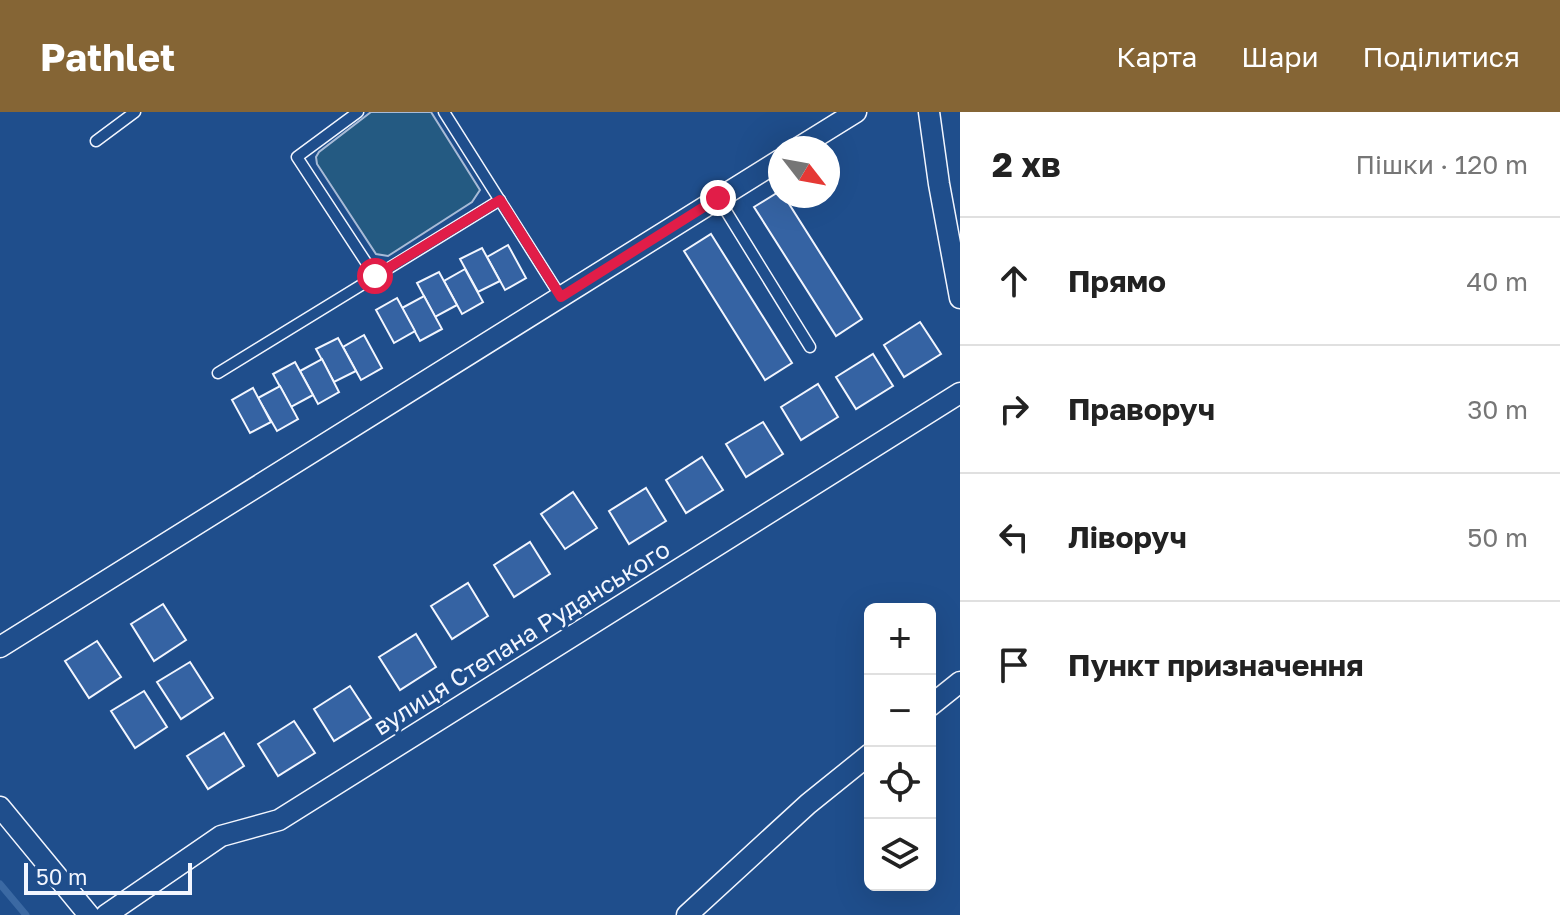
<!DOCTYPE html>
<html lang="uk">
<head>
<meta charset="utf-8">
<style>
  :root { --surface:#fff; --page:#f6f6f6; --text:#222; --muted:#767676; --line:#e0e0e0; --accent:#856535 }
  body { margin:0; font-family:"Golos Text",sans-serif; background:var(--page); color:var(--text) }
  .controls { position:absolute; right:24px; bottom:24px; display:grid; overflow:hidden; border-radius:12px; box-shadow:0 8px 32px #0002 }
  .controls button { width:72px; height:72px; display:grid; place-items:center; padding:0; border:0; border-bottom:2px solid var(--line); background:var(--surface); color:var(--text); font:40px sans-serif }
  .compass { position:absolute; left:768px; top:24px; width:72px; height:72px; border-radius:50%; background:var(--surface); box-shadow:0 8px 32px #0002; rotate:121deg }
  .scale { position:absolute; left:24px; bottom:20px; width:168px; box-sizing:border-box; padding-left:8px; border:4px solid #f2f6ff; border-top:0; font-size:22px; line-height:28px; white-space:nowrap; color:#f2f6ff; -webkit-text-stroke:6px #1f4e8c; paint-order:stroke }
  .stop { position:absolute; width:24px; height:24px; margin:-18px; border:6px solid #e11d48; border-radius:50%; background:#fff }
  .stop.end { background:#e11d48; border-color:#fff; box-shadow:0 2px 8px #0008 }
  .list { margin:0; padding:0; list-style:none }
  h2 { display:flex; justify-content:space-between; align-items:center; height:104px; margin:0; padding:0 32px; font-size:34px }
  h2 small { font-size:26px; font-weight:400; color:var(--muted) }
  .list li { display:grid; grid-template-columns:52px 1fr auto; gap:24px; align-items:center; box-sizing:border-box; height:128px; padding:0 32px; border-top:2px solid var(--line) }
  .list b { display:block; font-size:30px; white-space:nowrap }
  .list em { font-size:26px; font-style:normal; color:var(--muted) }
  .icon { flex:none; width:44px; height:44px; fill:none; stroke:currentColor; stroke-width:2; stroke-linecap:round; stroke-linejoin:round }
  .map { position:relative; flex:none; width:960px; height:803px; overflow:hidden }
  header { display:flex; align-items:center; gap:48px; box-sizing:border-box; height:112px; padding:0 40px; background:var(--accent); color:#fff }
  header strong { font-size:38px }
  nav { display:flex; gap:44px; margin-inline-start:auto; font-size:28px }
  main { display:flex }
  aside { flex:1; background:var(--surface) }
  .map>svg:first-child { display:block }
  .green { fill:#245a82; stroke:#a8bbd7; stroke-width:2 }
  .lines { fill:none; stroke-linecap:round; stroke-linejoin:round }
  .stream { stroke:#3b69a3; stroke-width:7 }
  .building { fill:#3563a3; stroke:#f2f6ff; stroke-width:2 }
  .service-casing { stroke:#f2f6ff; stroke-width:13 }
  .minor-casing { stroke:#f2f6ff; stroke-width:23 }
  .service { stroke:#1f4e8c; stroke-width:10 }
  .minor { stroke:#1f4e8c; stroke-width:20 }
  .route { stroke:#e11d48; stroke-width:10 }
  .labels { text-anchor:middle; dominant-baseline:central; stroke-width:6; stroke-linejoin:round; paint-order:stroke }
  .street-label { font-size:24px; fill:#f2f6ff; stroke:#1f4e8c }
</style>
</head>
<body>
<header>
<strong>Pathlet</strong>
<nav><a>Карта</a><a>Шари</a><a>Поділитися</a></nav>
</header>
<main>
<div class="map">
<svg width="960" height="803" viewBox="0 0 960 803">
  <rect width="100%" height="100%" fill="#1f4e8c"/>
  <!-- green -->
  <path class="green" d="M371 0H431L480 78 472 90 388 144 376 142 317 52 316 45 319 40Z"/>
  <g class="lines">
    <!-- stream -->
    <path class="stream" d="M0 772 26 803"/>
  </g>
  <!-- building -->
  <g class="building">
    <path d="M780 79V84H784L862 207 836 224 754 95Z"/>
    <path d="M711 122 792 251 765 268 684 139Z"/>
    <path d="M508 133 526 166 505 178 487 145Z"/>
    <path d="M482 136 500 169 478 180 460 147Z"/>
    <path d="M465 157 483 190 462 202 444 169Z"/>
    <path d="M439 160 457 193 435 205 417 171Z"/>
    <path d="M424 184 442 217 420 229 402 196Z"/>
    <path d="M397 186 415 219 394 231 376 198Z"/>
    <path d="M920 210 941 242 904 265 884 233Z"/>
    <path d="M364 223 382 256 361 268 343 235Z"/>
    <path d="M338 226 356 259 334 270 316 237Z"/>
    <path d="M873 242 893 274 856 297 836 265Z"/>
    <path d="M322 247 339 280 318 292 300 259Z"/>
    <path d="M295 250 313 283 291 295 273 262Z"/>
    <path d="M818 272 838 305 801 328 781 295Z"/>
    <path d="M280 274 298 307 277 319 258 286Z"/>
    <path d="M253 276 271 310 250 321 232 288Z"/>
    <path d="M763 310 783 342 746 365 726 332Z"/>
    <path d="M702 345 723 378 686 401 666 368Z"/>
    <path d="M646 376 666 409 629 432 609 399Z"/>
    <path d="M573 380 597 416 565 437 541 402Z"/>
    <path d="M530 430 550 462 514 485 494 453Z"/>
    <path d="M468 471 488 504 452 527 431 494Z"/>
    <path d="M163 492 186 528 154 549 131 512Z"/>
    <path d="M416 522 436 555 400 578 379 545Z"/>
    <path d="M97 529 121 565 89 586 65 549Z"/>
    <path d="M190 550 213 586 181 607 157 570Z"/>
    <path d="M350 574 371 606 334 629 314 597Z"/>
    <path d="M144 579 167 615 135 636 111 599Z"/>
    <path d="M294 609 315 641 278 664 258 632Z"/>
    <path d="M224 621 244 654 208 677 187 644Z"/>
  </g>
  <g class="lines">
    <!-- service casing -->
    <g class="service-casing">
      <g id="service">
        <path d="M358 0 297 45 375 164"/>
        <path d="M444 0 561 185"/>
        <path d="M96 29 135 0"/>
        <path d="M718 86 810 235"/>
        <path d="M218 261 500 88"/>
      </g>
    </g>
    <!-- minor casing -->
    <g class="minor-casing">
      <g id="minor">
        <path d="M929 0 939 72 960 186"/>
        <path d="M798 36 856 0"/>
        <path d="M0 535 780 48"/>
        <path d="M930 594 960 570"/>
        <path d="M0 695 89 803"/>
        <path d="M106 803 221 724 279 708 960 281"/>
        <path d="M687 803 808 692 870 642"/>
      </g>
    </g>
    <!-- service -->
    <use href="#service" class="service"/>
    <!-- minor -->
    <use href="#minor" class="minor"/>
  </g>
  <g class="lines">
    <!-- route -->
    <path class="route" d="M375 164 500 88 561 185 718 86"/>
  </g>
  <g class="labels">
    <!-- street labels -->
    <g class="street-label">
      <text transform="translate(521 525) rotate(-32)">вулиця Степана Руданського</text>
    </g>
  </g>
</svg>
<div class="controls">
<button>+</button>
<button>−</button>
<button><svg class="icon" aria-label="locate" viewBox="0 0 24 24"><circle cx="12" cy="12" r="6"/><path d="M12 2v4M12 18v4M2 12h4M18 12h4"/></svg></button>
<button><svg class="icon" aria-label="layers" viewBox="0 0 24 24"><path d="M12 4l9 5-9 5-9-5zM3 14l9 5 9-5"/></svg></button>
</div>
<svg class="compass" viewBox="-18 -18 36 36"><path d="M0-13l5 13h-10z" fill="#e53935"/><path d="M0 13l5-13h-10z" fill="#767676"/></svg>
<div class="scale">50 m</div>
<div class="stop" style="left:375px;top:164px"></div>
<div class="stop end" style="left:718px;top:86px"></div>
</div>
<aside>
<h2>2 хв<small>Пішки · 120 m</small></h2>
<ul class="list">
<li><svg class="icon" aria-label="ahead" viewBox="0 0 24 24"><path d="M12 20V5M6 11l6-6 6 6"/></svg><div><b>Прямо</b></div><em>40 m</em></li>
<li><svg class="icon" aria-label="right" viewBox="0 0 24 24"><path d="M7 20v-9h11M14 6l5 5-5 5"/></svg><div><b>Праворуч</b></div><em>30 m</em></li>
<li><svg class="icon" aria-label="left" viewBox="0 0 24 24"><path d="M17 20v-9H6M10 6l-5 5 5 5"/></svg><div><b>Ліворуч</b></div><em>50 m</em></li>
<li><svg class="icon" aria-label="arrive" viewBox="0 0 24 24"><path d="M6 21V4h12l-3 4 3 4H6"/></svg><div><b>Пункт призначення</b></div></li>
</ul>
</aside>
</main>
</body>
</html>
